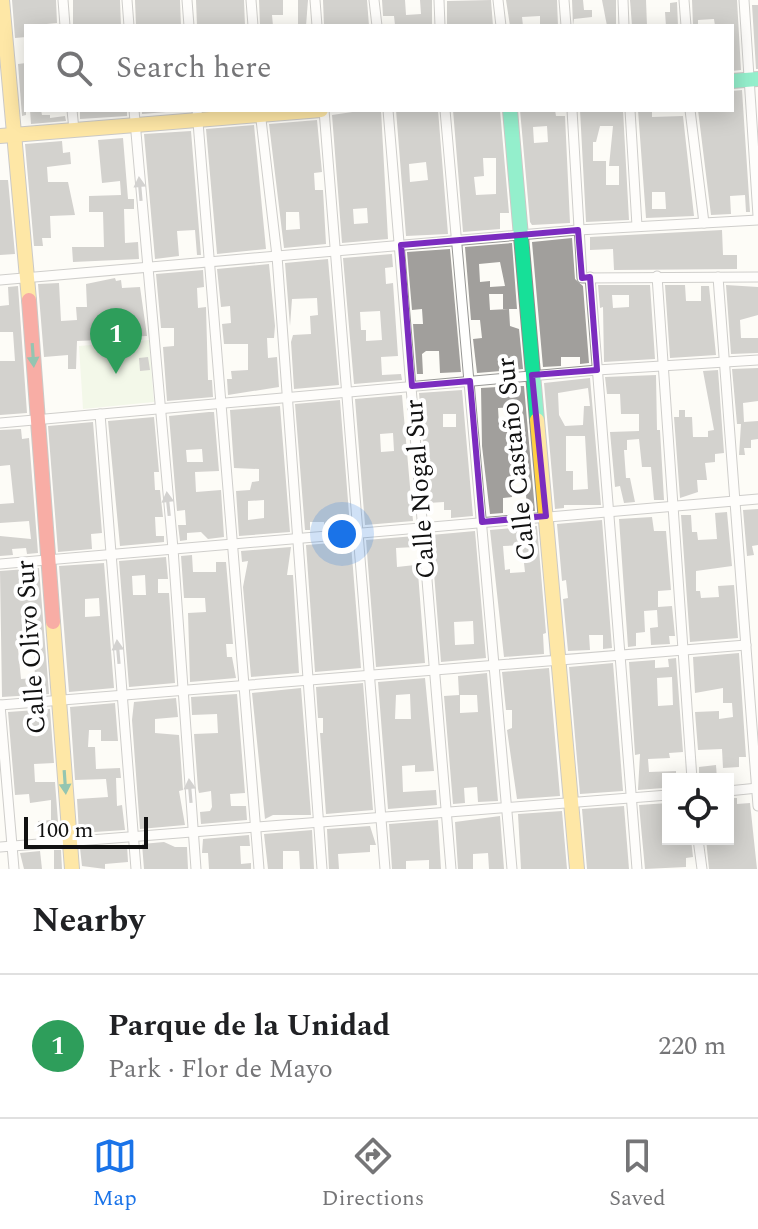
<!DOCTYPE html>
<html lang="en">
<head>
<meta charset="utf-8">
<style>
  :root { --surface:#fff; --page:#f2f2f2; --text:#202124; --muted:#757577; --line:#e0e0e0; --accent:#1a73e8 }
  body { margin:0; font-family:Spectral,serif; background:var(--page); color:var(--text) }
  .controls { position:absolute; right:24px; bottom:24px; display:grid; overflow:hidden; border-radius:0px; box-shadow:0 4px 20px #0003 }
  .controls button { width:72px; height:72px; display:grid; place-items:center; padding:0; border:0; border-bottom:2px solid var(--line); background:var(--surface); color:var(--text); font:40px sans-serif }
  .scale { position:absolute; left:24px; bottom:20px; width:124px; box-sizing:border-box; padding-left:8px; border:4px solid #111; border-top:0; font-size:22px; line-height:28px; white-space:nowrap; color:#111; -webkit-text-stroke:6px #fff; paint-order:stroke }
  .you { position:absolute; left:342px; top:534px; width:28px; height:28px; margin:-20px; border:6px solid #fff; border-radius:50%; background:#1a73e8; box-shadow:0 0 0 12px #1a73e833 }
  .badge { display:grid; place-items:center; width:52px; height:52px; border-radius:50%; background:var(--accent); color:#fff; font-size:26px; font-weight:700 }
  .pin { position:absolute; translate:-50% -66px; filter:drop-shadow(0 2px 4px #0008) }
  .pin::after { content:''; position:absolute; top:42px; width:28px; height:24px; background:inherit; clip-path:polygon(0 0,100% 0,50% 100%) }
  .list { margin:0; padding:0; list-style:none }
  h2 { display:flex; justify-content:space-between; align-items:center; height:104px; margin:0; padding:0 32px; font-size:34px }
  h2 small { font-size:26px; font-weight:400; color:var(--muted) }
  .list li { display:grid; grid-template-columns:52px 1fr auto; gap:24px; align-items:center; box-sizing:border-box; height:144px; padding:0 32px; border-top:2px solid var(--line) }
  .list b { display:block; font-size:30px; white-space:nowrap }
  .list p { margin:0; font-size:26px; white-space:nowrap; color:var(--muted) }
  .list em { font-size:26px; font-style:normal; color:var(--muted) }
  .icon { flex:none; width:44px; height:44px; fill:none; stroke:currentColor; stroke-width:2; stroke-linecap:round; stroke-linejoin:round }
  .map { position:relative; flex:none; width:758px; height:869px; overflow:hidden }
  .search { position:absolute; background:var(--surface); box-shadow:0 4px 20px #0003; left:24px; right:24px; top:24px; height:88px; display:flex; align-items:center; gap:20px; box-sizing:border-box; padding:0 28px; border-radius:0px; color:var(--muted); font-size:30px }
  .sheet { height:248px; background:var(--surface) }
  nav { display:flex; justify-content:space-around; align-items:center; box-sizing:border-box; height:112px; border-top:2px solid var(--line); background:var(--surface); font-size:22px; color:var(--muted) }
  nav a { display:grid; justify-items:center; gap:4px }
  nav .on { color:var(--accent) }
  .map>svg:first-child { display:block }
  .green { fill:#e7f3d7 }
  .building { fill:#a19f9c; fill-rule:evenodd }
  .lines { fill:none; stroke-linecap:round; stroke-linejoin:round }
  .street-casing { stroke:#979795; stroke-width:11 }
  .fast-casing { stroke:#8e8d8b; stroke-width:16 }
  .slow-casing { stroke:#8e8d8b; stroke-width:16 }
  .jam-casing { stroke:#8e8d8b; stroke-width:16 }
  .street { stroke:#fffffe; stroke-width:9 }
  .fast { stroke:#16e098; stroke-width:14 }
  .slow { stroke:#ffcf43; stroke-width:14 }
  .jam { stroke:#f24e42; stroke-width:14 }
  .oneway { fill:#a0a09f }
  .oneway2 { fill:#14835b }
  .marked { fill:none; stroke:#7b2cbf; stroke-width:6; stroke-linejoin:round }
  .labels { text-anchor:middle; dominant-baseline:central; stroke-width:8; stroke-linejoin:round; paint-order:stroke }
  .street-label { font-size:26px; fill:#111; stroke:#fff }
</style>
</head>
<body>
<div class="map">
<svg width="758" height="869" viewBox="0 0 758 869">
  <rect width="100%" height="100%" fill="#fdfcf7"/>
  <!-- green -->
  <path class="green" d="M149 340 154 402 83 409 79 346Z"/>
  <!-- building -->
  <g class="building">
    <path d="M12 0H56L57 23 26 26V37L15 38Z"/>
    <path d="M73 0H120L121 26H73Z"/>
    <path d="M135 0H180L181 26H136Z"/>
    <path d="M196 0H244L245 26H197Z"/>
    <path d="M259 0H283V15H272L273 26H260Z"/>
    <path d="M298 0H308L306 26H298Z"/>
    <path d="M323 0H367L369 26H324Z"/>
    <path d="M382 0H405L406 15 421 14 420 0H432V26L395 25 394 16H383Z"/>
    <path d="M491 0 493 26H447V1Z"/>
    <path d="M506 0H557L558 26H540V16L522 17 523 26H510Z"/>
    <path d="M572 0H583L584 10H592V17L574 19 573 26Z"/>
    <path d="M602 0H616V26H607Z"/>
    <path d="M630 0H646L647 26H632Z"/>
    <path d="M692 0H737L741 70 732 71V26H715L714 19 698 20V26H693Z"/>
    <path d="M677 2 678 26H666L665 12H670V3Z"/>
    <path d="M752 5H758V69H756Z"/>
    <path d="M26 63V115L22 116 18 64Z"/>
    <path d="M742 90 750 212H746L745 195 730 196 731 214 711 215 698 110H732V91Z"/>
    <path d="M30 110H41L42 115H50V118L65 116 66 121 31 124Z"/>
    <path d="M80 110H127V116L80 119Z"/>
    <path d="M142 110H190L142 114Z"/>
    <path d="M366 110H381L388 239 342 243 332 115ZM367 208 368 223 354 224 353 209Z"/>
    <path d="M396 110H438L448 234 406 236ZM426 162 428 180 410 182 409 164Z"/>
    <path d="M453 110H500L509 213H500V229L463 232ZM483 158H496V194L476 195 474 177 484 176Z"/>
    <path d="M520 110H555L556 116H565L570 223 532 225 530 222ZM547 126 548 142 534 143 533 127Z"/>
    <path d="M580 110H623L629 220 586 222ZM600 126H613L609 166H619V185H606V161H593V142H596Z"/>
    <path d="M638 110H652V117L683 116 694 216 646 218ZM652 192H665L666 209H652Z"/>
    <path d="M317 120 322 172 314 173 315 190H323L326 244 284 248 269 124ZM286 212H299L300 229 286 230Z"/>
    <path d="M254 125 266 249 217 254 206 129Z"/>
    <path d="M191 131 201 255H197L195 230 177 231 179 256 155 259 144 134Z"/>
    <path d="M123 138 128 199H134V209H124L125 243 138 242 139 259 73 262 72 247H104L103 212H89V196L121 195 120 181 102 183 98 140Z"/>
    <path d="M62 141 63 153 70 152 71 164 47 167 48 182H68L75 215 50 216 51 238H42L43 246H34L25 144Z"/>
    <path d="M0 180H8L15 254 0 255Z"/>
    <path d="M722 230 723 255H737V269L614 270 613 249 590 250V237Z"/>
    <path d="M572 238 575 279 583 286 589 363 580 364V357H561V366L543 367 532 242Z"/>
    <path d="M512 243 517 309H503V294H489L490 310 509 309 510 326 519 329 523 369 477 373 473 339 482 338 480 320H471L465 247ZM500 262 505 286 490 287V281L480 282 479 264Z"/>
    <path d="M450 249 461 372 440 373 439 351H426L422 354 423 374H417L413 324H423L422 309 412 310 407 252Z"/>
    <path d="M392 254 393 267 385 268 386 284 393 283 398 356 381 357 382 375 401 374 402 380 354 384 343 258ZM380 311 382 340 366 341V330H361L360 312Z"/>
    <path d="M328 259 339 385 294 389 291 342 293 335 311 334 310 316 318 315 317 298 292 299 290 326 285 263Z"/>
    <path d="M269 264 275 326 274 338H267L268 358 277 357 279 387 228 395 227 379H232L231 371 248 370V344H224L222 324 231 323 230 306 221 307 217 269Z"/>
    <path d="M203 270 204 287 197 288 198 308 206 307 208 380H212L213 397 167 401 163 347 174 346V328H161L156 274Z"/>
    <path d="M115 278 116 281 121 280 122 288 140 287 147 336 126 337 127 348 101 350 100 340 77 341 76 369H68V355L44 357 38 284 59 283 61 321 77 320 76 307H87L86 284Z"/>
    <path d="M598 285H650L655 359 604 362 603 307 600 308ZM612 295H629V307L613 308Z"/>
    <path d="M665 285H685L686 301H701V286H709L716 355 670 358Z"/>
    <path d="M726 285 758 287V315L740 320 741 338H758V353L731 354Z"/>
    <path d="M18 286 27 413 0 415V361H15L13 332H0V306L9 305 8 287Z"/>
    <path d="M148 357 150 370 140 371 139 358Z"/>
    <path d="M758 368V401L743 403 744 422 758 421V439L751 440V448H744L745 455H739L741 424H737L732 369Z"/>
    <path d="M718 370 724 453 715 454V462L705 463 707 480H697L698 492 680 498 674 417H679V410H685V417H692L693 437H708V431L714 430 703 371Z"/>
    <path d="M656 375 657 430H660L664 500H654L651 467H642L639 439 627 440V450H624L626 478H630L635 502 624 503 620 486 615 487 610 432 639 431V414H621L620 394H607L605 377Z"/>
    <path d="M590 378 601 505H564V508L555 509 544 383ZM588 388 590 406H584L583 425 565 426 559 415 558 393ZM566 436H585L588 489 573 490V471H566Z"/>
    <path d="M515 386H524L535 511H527L525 477 511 478 512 497 503 498V513L490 514 482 446 481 388ZM515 407 517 422 499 424 498 408Z"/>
    <path d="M462 390 473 516 451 518V510H444V502L428 503 419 393ZM443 414H456V427H443Z"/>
    <path d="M402 395 413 521 365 525 355 399ZM393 433 394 451 381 452 380 434Z"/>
    <path d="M340 400 350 526 324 529V522H310V530H305L295 404Z"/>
    <path d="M280 406 290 532 239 536 236 491 250 490 252 482 259 481V469L234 468 230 410ZM264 500V518L248 520V501Z"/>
    <path d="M209 412H214L219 471 195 472 196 492 221 490 224 537 208 539 201 532 187 533V540L180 541 178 525H186L185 510 177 511 169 416ZM202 449 203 462H187L186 450Z"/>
    <path d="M154 417 159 472H154L155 490H160L163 517H155L156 536H164V542L120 546 108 421Z"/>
    <path d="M93 422 102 533 91 534 92 549 58 552 48 426Z"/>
    <path d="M21 429 22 439 29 438 38 553 27 554 26 548 12 549 13 555 0 556V536L31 539 29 521 0 523V504L14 503 10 465 0 466V430Z"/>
    <path d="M758 509V545L752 546 754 555 747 556 743 510Z"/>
    <path d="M727 512 732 566 696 571V591H700L701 598 719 597 718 586 734 585 738 638 690 642 681 515H691L692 532H697L698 540 717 539 715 513Z"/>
    <path d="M652 517 654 531H666L671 590 658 591V607L672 606 675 636H669L670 644 651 645 650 628 658 627 657 610 644 611 645 632 636 633V646L628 647 619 519Z"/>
    <path d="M602 520 612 648 603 649V635H589L590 650 568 651 563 599 568 598 566 580 562 581 557 524Z"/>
    <path d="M537 526 546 633 543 634 544 654 504 657 490 530ZM522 545 525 572 510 573V569L505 570 503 546Z"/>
    <path d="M475 531 486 658 441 662 431 535ZM473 621 474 644 455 645 454 622Z"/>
    <path d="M415 536V547L396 548 397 567 415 565 418 573 425 663 376 667 366 540Z"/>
    <path d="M344 542 351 544 361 668 315 672 306 545Z"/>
    <path d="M291 547 287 575H293L299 673 251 677 243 587 248 561 242 562 241 551Z"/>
    <path d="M192 555 193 572H216V562H226L233 644H226L227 657H232L236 678 190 682 188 613 206 612 205 598H184L181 556Z"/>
    <path d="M166 557 168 579H158V593H169L175 683 129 687 119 561ZM145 575 146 595H133L132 576Z"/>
    <path d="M104 563 114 688 69 692 59 566ZM99 598 100 616 85 617V599Z"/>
    <path d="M39 568 49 694 2 697 0 571ZM18 649H34L35 678 21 679Z"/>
    <path d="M739 653 746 757H739V767L723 768 722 749 698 750 695 712 719 711V719L733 717 732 703H723V688L695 693 693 657Z"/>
    <path d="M676 658 683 752 669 753 670 758 648 759 649 772 676 771V778L663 779V788L638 790 640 754 635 755 629 662 655 660V668L669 667 668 659ZM672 677 673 705 658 706 657 678Z"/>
    <path d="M613 663 623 791 580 794 569 667Z"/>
    <path d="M549 668 560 796 517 799 507 730 512 728V710H506L502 672Z"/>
    <path d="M487 673 498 801 478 802 477 787 464 788 465 803 453 804 444 696 459 695 458 676ZM460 695H477L478 712 460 713Z"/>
    <path d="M425 678 434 771 415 772V765L402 766 403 792 436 790 437 805 388 809 378 682ZM410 694 411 719H395L396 695Z"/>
    <path d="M363 683 373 810 326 814 320 733H323V718H318L316 687Z"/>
    <path d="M301 688 311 815H273L265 819 252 693Z"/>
    <path d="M237 694 245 793 230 794 231 806H246L247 820 201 824 200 812 210 811 212 807 211 791 199 793 198 789 194 734 218 733 217 714 192 715 191 697Z"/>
    <path d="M176 698 178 717 155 719V733L179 735 183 790 179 791 185 825 140 829 132 720 134 702Z"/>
    <path d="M115 703 118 741H101V730H89L88 747H95L96 769 120 768 121 778H116L117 806 122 805 125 830 79 833 77 799 108 797 106 779 75 780 70 707Z"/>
    <path d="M50 709 54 763 34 764 35 782H55L59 835 39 836 38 821 51 820V800L30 803 29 794 15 795 8 712Z"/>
    <path d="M716 765 717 779H699V767Z"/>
    <path d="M728 798H737V804L750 803 757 869H709L706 839H712V844H728Z"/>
    <path d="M668 803V839H691L693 857 686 858V867L645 869 639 805Z"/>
    <path d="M624 806 629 869H587L582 809Z"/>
    <path d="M562 811 567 869H521L518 814Z"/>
    <path d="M500 816 504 869H489L488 853 473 854V869H458L455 822Z"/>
    <path d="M438 820 441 869H429V860L406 861V869H392L389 824Z"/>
    <path d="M370 826 376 845H370V852L338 854 339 869H329L327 829Z"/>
    <path d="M312 830 314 869H300L299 851H283V869H268L264 834Z"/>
    <path d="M249 835 250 846H240L241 864 251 863V869H209L208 853H202L203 839Z"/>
    <path d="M164 842 175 847H187L188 869H144L142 844Z"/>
    <path d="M127 845 128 862 105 864V869L82 866 80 848Z"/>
    <path d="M54 850H61L62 869H54Z"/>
    <path d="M40 851 42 869H24L20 853Z"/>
  </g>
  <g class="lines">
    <!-- street casing -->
    <g class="street-casing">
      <g id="street">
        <path d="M63 0 65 26"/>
        <path d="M127 0 129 26"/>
        <path d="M187 0 189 26"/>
        <path d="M251 0 253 26"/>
        <path d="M315 0 317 26"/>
        <path d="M374 0 377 26"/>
        <path d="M439 0 440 26"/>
        <path d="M498 0 501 26"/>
        <path d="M564 0 566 26"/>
        <path d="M623 0 624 26"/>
        <path d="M684 0 686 26"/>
        <path d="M744 0 758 216"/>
        <path d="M72 110 74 130"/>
        <path d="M134 110 173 549 196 869"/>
        <path d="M197 110 259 869"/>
        <path d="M324 110 385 869"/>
        <path d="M388 110 451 869"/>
        <path d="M445 110 512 869"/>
        <path d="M572 110 582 278 758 277"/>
        <path d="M630 110 637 226"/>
        <path d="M690 110 704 223"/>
        <path d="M260 111 277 256 322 869"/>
        <path d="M657 276 692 779"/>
        <path d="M590 277 637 869"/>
        <path d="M718 277 758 806"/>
        <path d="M0 280 578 230 758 220"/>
        <path d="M100 414 136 869"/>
        <path d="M0 423 597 370 758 360"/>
        <path d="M0 564 758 499"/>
        <path d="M0 705 746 645"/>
        <path d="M0 705 14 869"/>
        <path d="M728 791 758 788"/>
        <path d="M698 839 702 869"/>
        <path d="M0 847 668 795"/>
      </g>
    </g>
    <!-- fast casing -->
    <g class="fast-casing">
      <g id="fast">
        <path d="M732 81 758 79"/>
        <path d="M510 110 537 420"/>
      </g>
    </g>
    <!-- slow casing -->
    <g class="slow-casing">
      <g id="slow">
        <path d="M2 0 29 300"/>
        <path d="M0 136 321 110"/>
        <path d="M537 420 577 869"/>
        <path d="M53 622 72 869"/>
      </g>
    </g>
    <!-- jam casing -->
    <g class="jam-casing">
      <path id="jam" d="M29 300 53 622"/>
    </g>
    <!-- street -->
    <use href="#street" class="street"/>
    <!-- fast -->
    <use href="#fast" class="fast"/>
    <!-- slow -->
    <use href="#slow" class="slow"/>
    <!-- jam -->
    <use href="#jam" class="jam"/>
  </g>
  <!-- one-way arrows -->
  <defs><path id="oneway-solid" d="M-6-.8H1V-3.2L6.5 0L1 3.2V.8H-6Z" transform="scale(2)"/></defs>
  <g class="oneway">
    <use href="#oneway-solid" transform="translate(140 189) rotate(-95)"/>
    <use href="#oneway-solid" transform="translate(168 504) rotate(-96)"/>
    <use href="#oneway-solid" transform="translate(118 652) rotate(-95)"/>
    <use href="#oneway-solid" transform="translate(190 791) rotate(-95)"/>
  </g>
  <g class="oneway2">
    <use href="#oneway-solid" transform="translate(33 355) rotate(86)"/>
    <use href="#oneway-solid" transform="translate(65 782) rotate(86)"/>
  </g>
  <!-- marked area -->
  <path d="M0 0H758V869H0ZM578 230 582 278 590 277 597 370 532 375 546 516 482 522 470 381 412 386 401 245Z" fill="#fdfcf7" fill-opacity=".55" fill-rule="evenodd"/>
  <path class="marked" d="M578 230 582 278 590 277 597 370 532 375 546 516 482 522 470 381 412 386 401 245Z"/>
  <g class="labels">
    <!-- street labels -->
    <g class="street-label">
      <text transform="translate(516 459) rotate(-96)">Calle Castaño Sur</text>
      <text transform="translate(420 489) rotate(-94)">Calle Nogal Sur</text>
      <text transform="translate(31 647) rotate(-94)">Calle Olivo Sur</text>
    </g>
  </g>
</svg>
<div class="controls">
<button><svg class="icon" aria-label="locate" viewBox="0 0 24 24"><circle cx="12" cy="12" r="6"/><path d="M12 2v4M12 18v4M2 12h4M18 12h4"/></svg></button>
</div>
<div class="scale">100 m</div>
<div class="you"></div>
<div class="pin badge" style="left:116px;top:374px;background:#2e9e5b">1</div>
<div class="search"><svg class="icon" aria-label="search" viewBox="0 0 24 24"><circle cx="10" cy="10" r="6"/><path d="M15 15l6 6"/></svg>Search here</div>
</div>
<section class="sheet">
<h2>Nearby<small></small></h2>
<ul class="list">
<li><span class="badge" style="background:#2e9e5b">1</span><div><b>Parque de la Unidad</b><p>Park · Flor de Mayo</p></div><em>220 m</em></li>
</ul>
</section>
<nav>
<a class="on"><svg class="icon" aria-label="map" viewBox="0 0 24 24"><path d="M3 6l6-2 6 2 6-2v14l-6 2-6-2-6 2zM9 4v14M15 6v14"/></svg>Map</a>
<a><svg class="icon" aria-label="directions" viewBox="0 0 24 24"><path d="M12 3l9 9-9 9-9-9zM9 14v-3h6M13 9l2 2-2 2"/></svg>Directions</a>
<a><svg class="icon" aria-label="saved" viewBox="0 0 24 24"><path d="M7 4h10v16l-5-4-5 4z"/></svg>Saved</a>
</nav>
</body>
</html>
